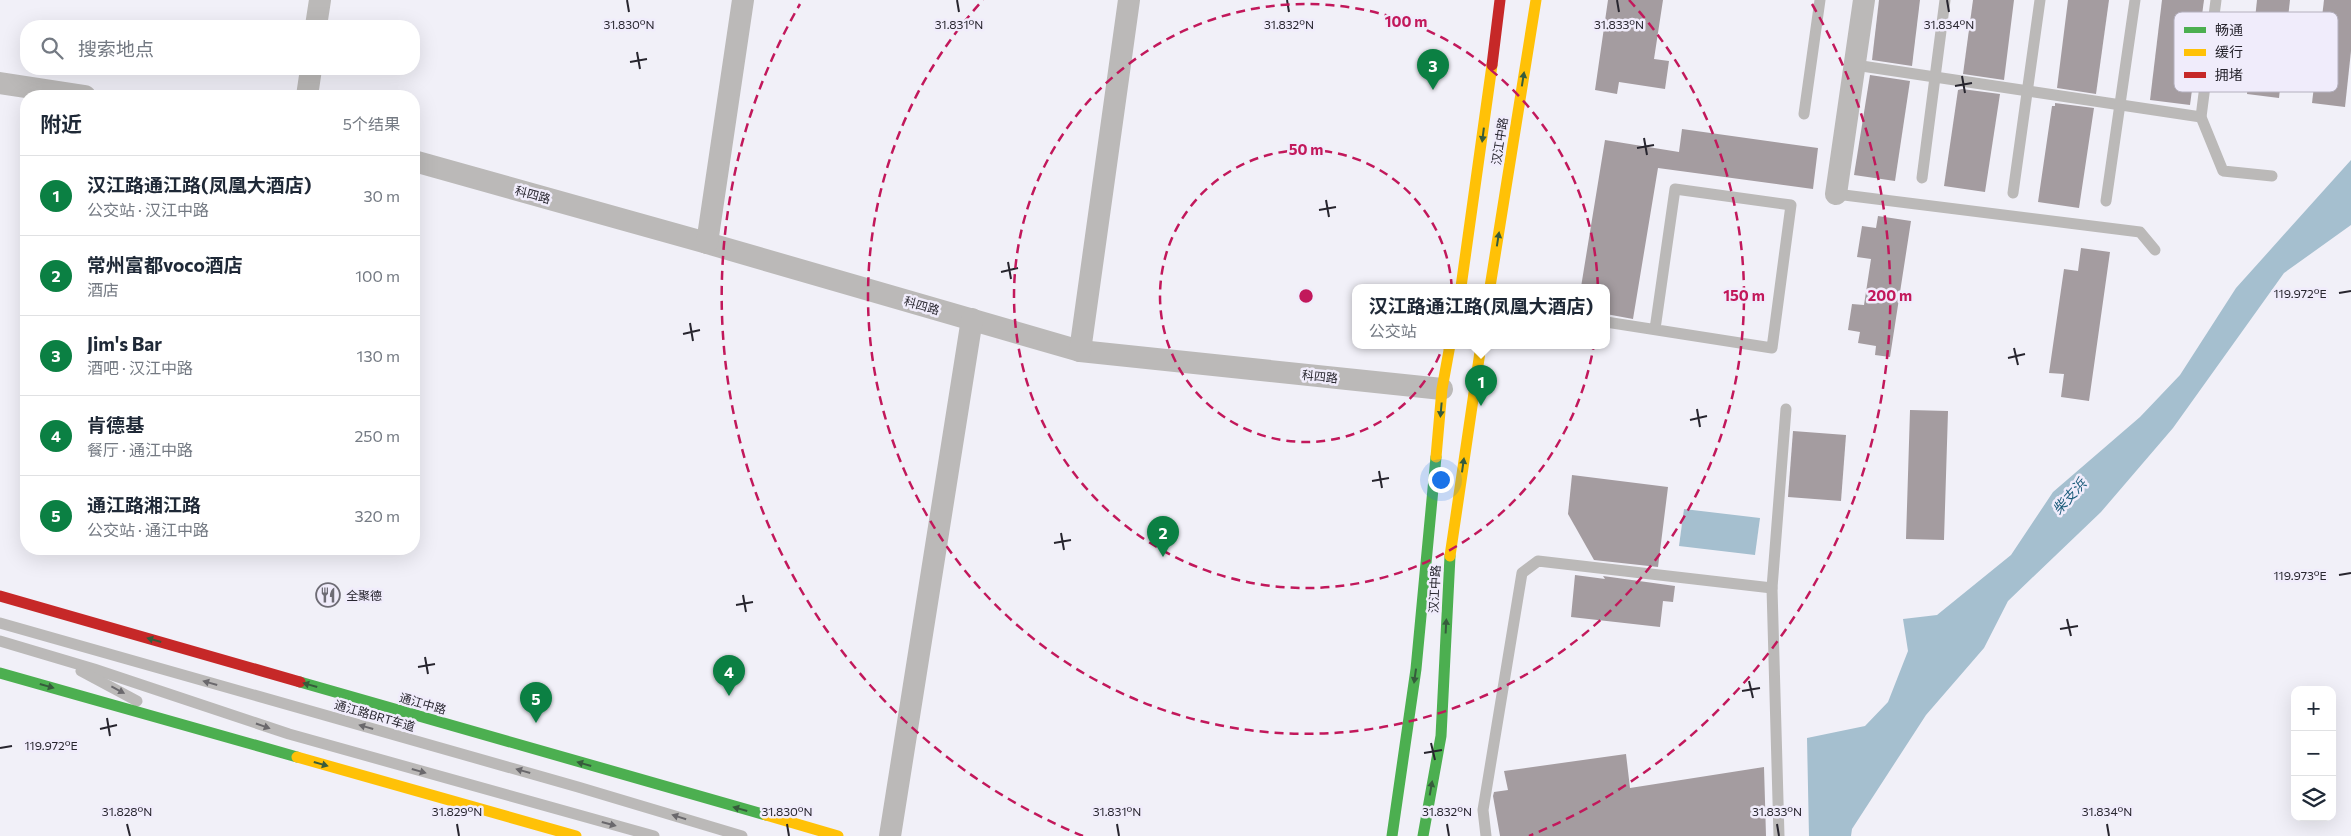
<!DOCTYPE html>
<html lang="zh">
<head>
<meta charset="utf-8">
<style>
  :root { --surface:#fff; --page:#f2f2f3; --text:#1f2937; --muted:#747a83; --line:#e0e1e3; --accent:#0b8043 }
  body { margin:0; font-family:Commissioner,"Noto Sans SC",sans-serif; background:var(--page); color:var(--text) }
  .controls { position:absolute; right:15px; bottom:15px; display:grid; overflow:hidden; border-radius:10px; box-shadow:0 5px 20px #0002 }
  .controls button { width:45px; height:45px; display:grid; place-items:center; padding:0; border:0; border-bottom:1px solid var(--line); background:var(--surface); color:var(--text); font:25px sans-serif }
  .you { position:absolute; left:1440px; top:479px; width:18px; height:18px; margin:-12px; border:4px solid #fff; border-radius:50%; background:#1a73e8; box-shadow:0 0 0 8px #1a73e833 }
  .badge { display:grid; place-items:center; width:32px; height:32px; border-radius:50%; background:var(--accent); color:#fff; font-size:16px; font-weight:700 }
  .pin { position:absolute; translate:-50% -41px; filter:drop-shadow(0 1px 2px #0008) }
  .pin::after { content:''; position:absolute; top:26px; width:18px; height:15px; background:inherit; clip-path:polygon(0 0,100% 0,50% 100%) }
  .popup { position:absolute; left:1352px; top:284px; width:258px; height:65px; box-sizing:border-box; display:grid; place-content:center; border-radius:10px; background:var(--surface); filter:drop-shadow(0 1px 4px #0005); font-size:16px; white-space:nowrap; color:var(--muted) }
  .popup b { font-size:19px; color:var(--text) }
  .popup::after { content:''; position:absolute; left:50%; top:100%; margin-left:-10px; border:10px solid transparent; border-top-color:var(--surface) }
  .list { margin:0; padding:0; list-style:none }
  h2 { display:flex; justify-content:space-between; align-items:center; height:65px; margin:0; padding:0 20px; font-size:21px }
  h2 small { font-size:16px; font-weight:400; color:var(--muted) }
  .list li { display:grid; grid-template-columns:32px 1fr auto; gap:15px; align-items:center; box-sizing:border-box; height:80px; padding:0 20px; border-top:1px solid var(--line) }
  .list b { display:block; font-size:19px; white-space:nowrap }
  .list p { margin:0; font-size:16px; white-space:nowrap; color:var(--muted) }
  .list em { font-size:16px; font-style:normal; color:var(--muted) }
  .icon { flex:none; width:28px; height:28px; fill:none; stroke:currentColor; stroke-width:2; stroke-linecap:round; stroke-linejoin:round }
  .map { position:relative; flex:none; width:2351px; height:836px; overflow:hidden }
  .search { position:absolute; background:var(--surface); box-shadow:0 5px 20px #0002; left:20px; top:20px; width:400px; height:55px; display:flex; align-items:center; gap:12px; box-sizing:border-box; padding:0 18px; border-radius:20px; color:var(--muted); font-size:19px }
  .panel { position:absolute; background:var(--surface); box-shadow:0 5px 20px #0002; left:20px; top:90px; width:400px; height:465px; border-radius:20px }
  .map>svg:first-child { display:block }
  .water { fill:#a5bfcf }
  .building { fill:#a49ca0 }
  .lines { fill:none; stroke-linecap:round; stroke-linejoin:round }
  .lane { stroke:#bbb9b8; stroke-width:11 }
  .street { stroke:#bbb9b8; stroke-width:22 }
  .fast { stroke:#4caf50; stroke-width:11 }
  .slow { stroke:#ffc107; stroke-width:11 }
  .jam { stroke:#c62828; stroke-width:11 }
  .oneway { fill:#365c3c }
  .oneway2 { fill:#6a686c }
  .ticks { fill:none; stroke:#27252e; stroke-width:2 }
  .ring { fill:none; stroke:#c2185b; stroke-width:2.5; stroke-dasharray:9 6 }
  .labels { text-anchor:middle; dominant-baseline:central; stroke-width:5; stroke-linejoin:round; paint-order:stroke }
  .street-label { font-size:12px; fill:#27252e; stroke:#f0ecfb }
  .poi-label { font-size:12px; fill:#27252e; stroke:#f0ecfb; text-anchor:start }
  .water-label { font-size:14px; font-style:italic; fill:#1b5b7a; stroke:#f0ecfb }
  .key { fill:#f0ecfb; stroke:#b4b0be; stroke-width:1 }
  .key-label { font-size:14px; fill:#27252e }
  .ticks-label { font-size:12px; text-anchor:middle; fill:#27252e; stroke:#f0ecfb; stroke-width:5; stroke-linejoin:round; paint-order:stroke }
  .centre { fill:#c2185b; stroke:#f0ecfb; stroke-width:2.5 }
  .ring-label { font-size:15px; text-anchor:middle; font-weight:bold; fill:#c2185b; stroke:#f0ecfb; stroke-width:5; stroke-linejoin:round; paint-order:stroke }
</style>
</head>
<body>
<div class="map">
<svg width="2351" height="836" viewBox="0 0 2351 836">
  <rect width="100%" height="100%" fill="#f1f0f8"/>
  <!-- water -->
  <g class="water">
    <path d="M2351 160V225L2284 273 2173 428 2101 512 2008 601 1984 648 1926 715 1852 829 1851 836H1809L1807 738 1865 726 1888 702 1908 651 1903 619 1937 615 2011 555 2053 492 2140 417 2180 375 2236 288Z"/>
    <path d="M1684 509 1760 518 1755 555 1679 546Z"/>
  </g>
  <!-- building -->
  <g class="building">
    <path d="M1608 0H1663L1654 59 1669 61 1665 89 1619 82 1617 94 1595 90Z"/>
    <path d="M1879 0H1920L1912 66 1872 60Z"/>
    <path d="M1973 0H2014L2004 80 1963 74Z"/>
    <path d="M2068 0H2109L2096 94 2057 88Z"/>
    <path d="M2162 0H2204L2190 105 2150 100Z"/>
    <path d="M2257 0H2290L2279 98 2247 94Z"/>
    <path d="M2324 0H2351V51L2345 107 2312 103Z"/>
    <path d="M1870 75 1910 81 1895 181 1854 175Z"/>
    <path d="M1962 89 2000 94 1985 192 1944 186 1958 90Z"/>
    <path d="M2055 103 2094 108 2079 208 2038 202 2052 106H2055Z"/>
    <path d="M1682 129 1818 148 1813 189 1658 168 1633 319 1606 314V287H1581L1605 140 1679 152Z"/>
    <path d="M1878 216 1911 221 1890 357 1875 355 1876 346 1858 343 1860 332 1848 330 1852 304 1864 305 1871 259 1857 257 1862 226 1876 228Z"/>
    <path d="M2081 248 2110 252 2089 401 2061 397 2064 374 2049 373 2064 269 2078 271Z"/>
    <path d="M1910 410 1948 411 1944 540 1906 539Z"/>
    <path d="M1793 431 1846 435 1841 501 1788 497Z"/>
    <path d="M1572 475 1668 487 1658 567 1594 560 1568 514Z"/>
    <path d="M1575 575 1605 579 1603 576 1675 586 1673 602 1663 601 1660 627 1571 617Z"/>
    <path d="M1626 754 1630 788 1764 767 1766 836H1500L1493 796 1494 792 1508 790 1504 771Z"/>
  </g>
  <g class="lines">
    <!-- lane -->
    <g class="lane">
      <path d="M2216 0 2201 117 2223 171 2272 176"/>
      <path d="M1855 65 2201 117"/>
      <path d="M1804 114 1820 0"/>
      <path d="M1922 178 1945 0"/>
      <path d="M2013 193 2040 0"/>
      <path d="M1836 194 2140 232 2155 250"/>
      <path d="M2106 201 2135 0"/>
      <path d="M1606 322 1772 348 1791 205 1675 189 1655 329"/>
      <path d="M0 623 578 787 742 836"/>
      <path d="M0 641 94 669 289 734 654 836"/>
      <path d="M81 671 137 701"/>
      <path d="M1486 836 1483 810 1522 573 1538 561 1772 588"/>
      <path d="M1779 836 1772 588 1786 409"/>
    </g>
    <!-- street -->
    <g class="street">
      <path d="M316 26 320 0"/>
      <path d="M0 83 85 96"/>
      <path d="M307 96 311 69"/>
      <path d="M414 161 707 243 1080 351 1442 389"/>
      <path d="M1836 194 1864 0"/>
      <path d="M707 243 743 0"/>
      <path d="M1080 351 1129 0"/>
      <path d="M890 836 972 319"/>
    </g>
    <!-- fast -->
    <g class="fast">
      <path d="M0 673 297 757"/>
      <path d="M300 682 766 815"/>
      <path d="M1392 836 1416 669 1436 457"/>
      <path d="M1423 836 1441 736 1450 556"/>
    </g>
    <!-- slow -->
    <g class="slow">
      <path d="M1461 287 1492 65"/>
      <path d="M1490 287 1536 0"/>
      <path d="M1436 457 1442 389 1450 345"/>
      <path d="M1450 556 1481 345"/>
      <path d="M297 757 576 836"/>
      <path d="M766 815 838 836"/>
    </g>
    <!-- jam -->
    <g class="jam">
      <path d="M1492 65 1500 0"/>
      <path d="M0 596 300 682"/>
    </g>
  </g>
  <!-- one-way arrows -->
  <defs><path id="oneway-solid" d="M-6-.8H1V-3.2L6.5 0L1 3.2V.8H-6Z" transform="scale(1.25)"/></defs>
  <g class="oneway">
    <use href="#oneway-solid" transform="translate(1523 79) rotate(-81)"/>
    <use href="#oneway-solid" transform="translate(1483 135) rotate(97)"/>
    <use href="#oneway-solid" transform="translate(1498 239) rotate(-81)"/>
    <use href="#oneway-solid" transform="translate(1441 410) rotate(95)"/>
    <use href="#oneway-solid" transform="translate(1463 465) rotate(-82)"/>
    <use href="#oneway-solid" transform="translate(1446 626) rotate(-87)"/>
    <use href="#oneway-solid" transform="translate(154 640) rotate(-164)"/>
    <use href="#oneway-solid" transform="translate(1415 676) rotate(98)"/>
    <use href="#oneway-solid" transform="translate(310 685) rotate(-164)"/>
    <use href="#oneway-solid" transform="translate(47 686) rotate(16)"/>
    <use href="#oneway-solid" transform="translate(321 764) rotate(16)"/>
    <use href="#oneway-solid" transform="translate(584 764) rotate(-164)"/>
    <use href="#oneway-solid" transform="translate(1431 788) rotate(-80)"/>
    <use href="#oneway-solid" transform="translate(740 809) rotate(-164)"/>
  </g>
  <g class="oneway2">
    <use href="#oneway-solid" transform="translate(210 683) rotate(-164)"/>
    <use href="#oneway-solid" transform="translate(118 690) rotate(28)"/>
    <use href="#oneway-solid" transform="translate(263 726) rotate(19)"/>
    <use href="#oneway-solid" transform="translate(366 727) rotate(-164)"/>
    <use href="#oneway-solid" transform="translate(419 771) rotate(16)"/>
    <use href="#oneway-solid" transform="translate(523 771) rotate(-164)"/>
    <use href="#oneway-solid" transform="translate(679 817) rotate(-163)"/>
    <use href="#oneway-solid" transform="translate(609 824) rotate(15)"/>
  </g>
  <!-- ticks -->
  <path class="ticks" d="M627 0 629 12M957 0 959 12M1287 0 1289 12M1617 0 1619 12M1947 0 1949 12M637 52 640 69M630 62 647 59M1962 76 1965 93M1955 86 1972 83M1644 138 1647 155M1637 148 1654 145M1326 200 1329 217M1319 210 1336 207M1008 262 1011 279M1001 272 1018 268M2339 293 2351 291M690 323 693 341M683 334 700 330M2014 348 2018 365M2008 358 2025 354M1697 409 1700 427M1690 420 1707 416M1379 471 1382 488M1372 481 1389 478M1061 533 1064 550M1054 543 1071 540M2339 575 2351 573M743 595 746 612M736 605 753 602M2067 619 2071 636M2060 629 2078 626M425 657 428 674M418 667 435 664M1749 681 1753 698M1742 691 1760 688M107 718 110 736M100 729 117 725M1431 743 1435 760M0 748 12 746M1424 753 1442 750M127 824 130 836M457 824 459 836M787 824 789 836M1117 824 1119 836M1447 824 1449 836M1777 824 1779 836M2107 824 2109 836"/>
  <!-- distance rings -->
  <g class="ring">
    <circle cx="1306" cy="296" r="146"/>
    <circle cx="1306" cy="296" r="292"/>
    <path d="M1629 0A438 438 0 1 1 983 0"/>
    <path d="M1083 836A584 584 0 0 1 800 4M1812 4A584 584 0 0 1 1529 836"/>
  </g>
  <!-- icons -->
  <defs>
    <g id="restaurant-ring" transform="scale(1.25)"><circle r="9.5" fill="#f0ecfb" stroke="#6e6c75" stroke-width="1.5"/><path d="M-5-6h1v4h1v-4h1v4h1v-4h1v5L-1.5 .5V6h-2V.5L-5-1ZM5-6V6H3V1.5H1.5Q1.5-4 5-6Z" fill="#6e6c75"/></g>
  </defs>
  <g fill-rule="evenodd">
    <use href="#restaurant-ring" x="328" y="595"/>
  </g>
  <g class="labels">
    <!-- street labels -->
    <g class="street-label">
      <text transform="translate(1499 141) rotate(-81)">汉江中路</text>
      <text transform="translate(533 194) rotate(15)">科四路</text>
      <text transform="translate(922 305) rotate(16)">科四路</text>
      <text transform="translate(1320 376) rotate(6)">科四路</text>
      <text transform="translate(1434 589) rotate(-87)">汉江中路</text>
      <text transform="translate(423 703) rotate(16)">通江中路</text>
      <text transform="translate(375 715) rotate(16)">通江路BRT车道</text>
    </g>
    <!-- poi labels -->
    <g class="poi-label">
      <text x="346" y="595">全聚德</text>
    </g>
    <!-- water labels -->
    <g class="water-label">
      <text transform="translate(2069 496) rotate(-48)">柴支浜</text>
    </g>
  </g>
  <!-- legend -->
  <rect x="2174" y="12" width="164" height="80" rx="8" class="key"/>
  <rect x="2184" y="27" width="22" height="6" fill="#4caf50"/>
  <rect x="2184" y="49" width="22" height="7" fill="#ffc107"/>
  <rect x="2184" y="72" width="22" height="6" fill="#c62828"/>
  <g class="key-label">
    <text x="2215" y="35">畅通</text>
    <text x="2215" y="57">缓行</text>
    <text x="2215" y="80">拥堵</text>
  </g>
  <g class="ticks-label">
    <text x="629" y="29">31.830°N</text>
    <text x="959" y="29">31.831°N</text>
    <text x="1289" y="29">31.832°N</text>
    <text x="1619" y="29">31.833°N</text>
    <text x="1949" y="29">31.834°N</text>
    <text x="2300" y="298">119.972°E</text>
    <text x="2300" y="580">119.973°E</text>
    <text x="51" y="750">119.972°E</text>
    <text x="127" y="816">31.828°N</text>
    <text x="457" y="816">31.829°N</text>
    <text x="787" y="816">31.830°N</text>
    <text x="1117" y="816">31.831°N</text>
    <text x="1447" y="816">31.832°N</text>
    <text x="1777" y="816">31.833°N</text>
    <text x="2107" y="816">31.834°N</text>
  </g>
  <circle cx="1306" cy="296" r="8" class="centre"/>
  <g class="ring-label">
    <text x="1406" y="27">100 m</text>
    <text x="1306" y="155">50 m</text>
    <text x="1744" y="301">150 m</text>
    <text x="1890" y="301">200 m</text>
  </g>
</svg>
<div class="controls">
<button>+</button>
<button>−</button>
<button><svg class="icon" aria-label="layers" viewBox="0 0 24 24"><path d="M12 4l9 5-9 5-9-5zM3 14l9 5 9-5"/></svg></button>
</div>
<div class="you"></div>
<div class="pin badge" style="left:1481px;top:406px">1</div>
<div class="popup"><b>汉江路通江路(凤凰大酒店)</b>公交站</div>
<div class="pin badge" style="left:1163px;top:557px">2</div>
<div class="pin badge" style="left:1433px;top:90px">3</div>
<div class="pin badge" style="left:729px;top:696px">4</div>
<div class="pin badge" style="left:536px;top:723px">5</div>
<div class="search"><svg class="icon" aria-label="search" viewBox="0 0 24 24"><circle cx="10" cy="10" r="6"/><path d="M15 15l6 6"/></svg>搜索地点</div>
<section class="panel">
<h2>附近<small>5个结果</small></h2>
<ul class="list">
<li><span class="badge">1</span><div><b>汉江路通江路(凤凰大酒店)</b><p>公交站 · 汉江中路</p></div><em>30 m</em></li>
<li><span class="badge">2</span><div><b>常州富都voco酒店</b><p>酒店</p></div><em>100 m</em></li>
<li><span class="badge">3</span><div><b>Jim's Bar</b><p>酒吧 · 汉江中路</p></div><em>130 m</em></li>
<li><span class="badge">4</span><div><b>肯德基</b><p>餐厅 · 通江中路</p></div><em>250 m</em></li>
<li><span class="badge">5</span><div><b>通江路湘江路</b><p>公交站 · 通江中路</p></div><em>320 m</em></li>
</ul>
</section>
</div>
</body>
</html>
